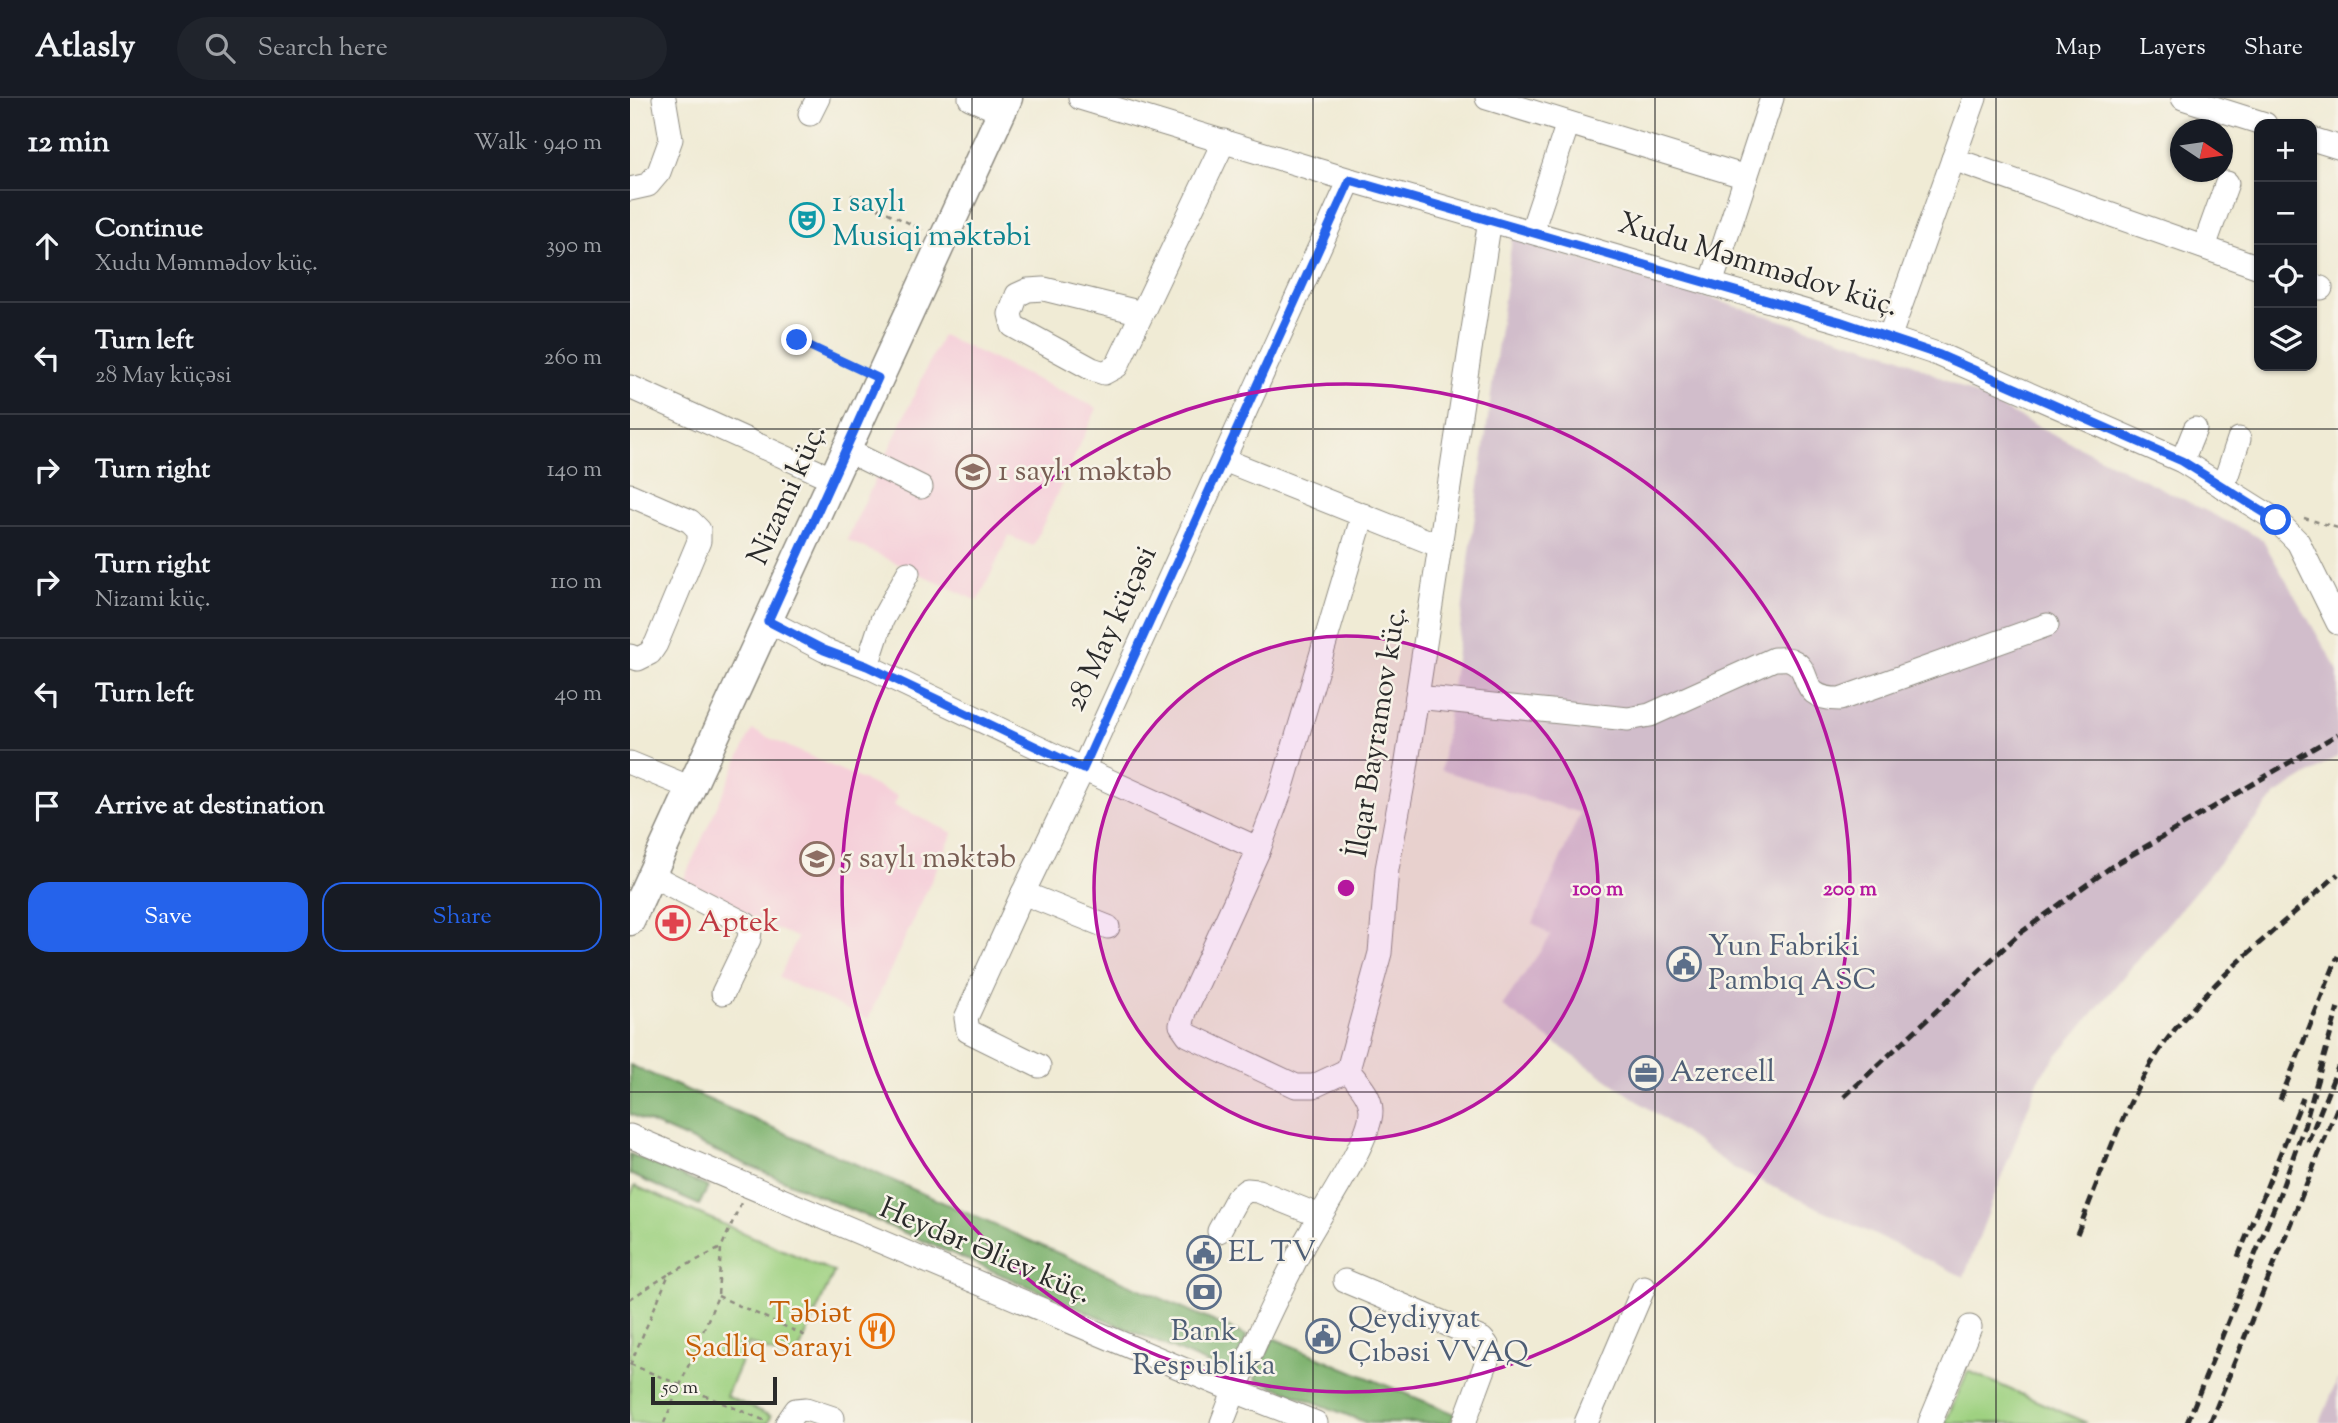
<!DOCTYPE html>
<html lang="en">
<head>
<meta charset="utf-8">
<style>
  :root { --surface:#171b24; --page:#20242c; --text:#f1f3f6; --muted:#9ea1a6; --line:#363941; --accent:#2563eb }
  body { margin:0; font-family:"Sorts Mill Goudy",serif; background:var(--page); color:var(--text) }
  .controls { position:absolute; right:21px; top:21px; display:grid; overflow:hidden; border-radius:14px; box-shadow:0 2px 5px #0004 }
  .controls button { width:63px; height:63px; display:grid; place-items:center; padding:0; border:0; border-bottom:2px solid var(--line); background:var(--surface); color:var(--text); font:35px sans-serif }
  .compass { position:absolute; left:1540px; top:21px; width:63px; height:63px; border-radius:50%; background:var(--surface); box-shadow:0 2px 5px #0004; rotate:103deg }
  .scale { position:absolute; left:21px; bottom:18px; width:126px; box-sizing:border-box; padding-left:7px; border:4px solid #2b2b2b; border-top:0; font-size:19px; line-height:24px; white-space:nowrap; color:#2b2b2b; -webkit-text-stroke:5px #f7f3e8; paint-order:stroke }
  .stop { position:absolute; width:21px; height:21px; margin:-16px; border:5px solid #2563eb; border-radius:50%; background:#fff }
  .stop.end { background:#2563eb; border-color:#fff; box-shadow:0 2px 7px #0008 }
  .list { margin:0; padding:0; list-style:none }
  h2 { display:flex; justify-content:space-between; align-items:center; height:91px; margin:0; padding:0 28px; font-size:30px }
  h2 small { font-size:23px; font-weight:400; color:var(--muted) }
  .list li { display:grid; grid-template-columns:46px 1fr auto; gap:21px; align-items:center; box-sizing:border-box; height:112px; padding:0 28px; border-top:2px solid var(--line) }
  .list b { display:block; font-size:26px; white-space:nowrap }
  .list p { margin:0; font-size:23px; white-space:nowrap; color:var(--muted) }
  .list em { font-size:23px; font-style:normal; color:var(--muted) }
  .actions { display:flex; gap:14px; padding:21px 28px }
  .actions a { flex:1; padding:16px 0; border:2px solid var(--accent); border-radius:21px; text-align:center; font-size:24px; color:var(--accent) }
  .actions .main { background:var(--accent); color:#fff }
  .icon { flex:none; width:38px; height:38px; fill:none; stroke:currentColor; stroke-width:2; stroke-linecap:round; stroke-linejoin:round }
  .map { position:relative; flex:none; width:1708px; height:1325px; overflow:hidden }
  header { display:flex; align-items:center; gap:42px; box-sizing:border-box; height:98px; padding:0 35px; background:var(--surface); border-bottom:2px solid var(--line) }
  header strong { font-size:33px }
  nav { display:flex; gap:38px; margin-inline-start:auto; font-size:24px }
  .search { width:490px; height:63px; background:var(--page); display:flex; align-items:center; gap:18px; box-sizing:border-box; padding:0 24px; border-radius:38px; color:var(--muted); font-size:26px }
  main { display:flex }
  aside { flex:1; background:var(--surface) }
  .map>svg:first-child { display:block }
  .built { fill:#f5cfd9 }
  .industrial { fill:#d1bdcb }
  .green { fill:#9fd181; stroke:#657e56; stroke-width:2 }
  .forest { fill:#7fb36f; stroke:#556f4d; stroke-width:2 }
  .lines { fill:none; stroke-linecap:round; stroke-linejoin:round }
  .minor-casing { stroke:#8e8b80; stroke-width:25 }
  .major-casing { stroke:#8e8b80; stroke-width:31 }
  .path { stroke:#8e8b80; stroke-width:2.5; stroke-dasharray:5 5; stroke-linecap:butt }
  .minor { stroke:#fff; stroke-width:23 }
  .major { stroke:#fff; stroke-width:28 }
  .rail { stroke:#2b2b2b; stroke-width:5; stroke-dasharray:10 5; stroke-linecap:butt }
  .route { stroke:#2563eb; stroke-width:9 }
  .grid { fill:none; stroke:#2b2b2b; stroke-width:2; stroke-opacity:0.55 }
  .ring { fill:none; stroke:#b5179e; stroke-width:3.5 }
  .labels { text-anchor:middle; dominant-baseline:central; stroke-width:5; stroke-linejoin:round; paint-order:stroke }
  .culture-label { font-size:30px; fill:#0d838f; stroke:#f7f3e8; text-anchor:start }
  .street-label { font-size:30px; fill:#2b2b2b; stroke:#f7f3e8 }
  .education-label { font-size:30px; fill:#785e54; stroke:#f7f3e8; text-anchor:start }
  .health-label { font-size:30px; fill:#be3a42; stroke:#f7f3e8; text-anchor:start }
  .service-label { font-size:30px; fill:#4e5e75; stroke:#f7f3e8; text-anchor:start }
  .food-label { font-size:30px; fill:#c56008; stroke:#f7f3e8; text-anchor:end }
  .centre { fill:#b5179e; stroke:#f7f3e8; stroke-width:3.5 }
  .ring-label { font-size:21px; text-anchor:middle; font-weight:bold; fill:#b5179e; stroke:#f7f3e8; stroke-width:5; stroke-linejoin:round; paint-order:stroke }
</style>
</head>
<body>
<header>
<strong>Atlasly</strong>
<div class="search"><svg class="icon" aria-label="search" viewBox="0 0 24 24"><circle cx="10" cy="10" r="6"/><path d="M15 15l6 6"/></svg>Search here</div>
<nav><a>Map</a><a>Layers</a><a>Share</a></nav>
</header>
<main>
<aside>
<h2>12 min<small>Walk · 940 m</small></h2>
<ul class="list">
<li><svg class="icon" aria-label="ahead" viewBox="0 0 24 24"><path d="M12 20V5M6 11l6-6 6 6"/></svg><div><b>Continue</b><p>Xudu Məmmədov küç.</p></div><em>390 m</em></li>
<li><svg class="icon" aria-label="left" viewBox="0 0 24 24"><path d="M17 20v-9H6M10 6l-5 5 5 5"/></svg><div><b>Turn left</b><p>28 May küçəsi</p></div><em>260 m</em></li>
<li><svg class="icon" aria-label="right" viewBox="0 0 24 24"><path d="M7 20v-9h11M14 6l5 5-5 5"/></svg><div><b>Turn right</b></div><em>140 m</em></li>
<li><svg class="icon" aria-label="right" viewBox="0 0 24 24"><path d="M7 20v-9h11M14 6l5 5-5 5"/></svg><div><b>Turn right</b><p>Nizami küç.</p></div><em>110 m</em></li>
<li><svg class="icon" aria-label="left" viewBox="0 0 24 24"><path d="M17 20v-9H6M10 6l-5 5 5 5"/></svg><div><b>Turn left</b></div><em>40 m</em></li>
<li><svg class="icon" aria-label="arrive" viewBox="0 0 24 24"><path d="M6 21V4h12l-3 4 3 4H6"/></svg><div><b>Arrive at destination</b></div></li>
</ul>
<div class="actions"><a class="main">Save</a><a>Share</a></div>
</aside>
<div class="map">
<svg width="1708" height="1325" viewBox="0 0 1708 1325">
  <rect width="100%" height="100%" fill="#f7f3e8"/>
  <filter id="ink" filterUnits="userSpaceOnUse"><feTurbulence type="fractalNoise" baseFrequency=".0143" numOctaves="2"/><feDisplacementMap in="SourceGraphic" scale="14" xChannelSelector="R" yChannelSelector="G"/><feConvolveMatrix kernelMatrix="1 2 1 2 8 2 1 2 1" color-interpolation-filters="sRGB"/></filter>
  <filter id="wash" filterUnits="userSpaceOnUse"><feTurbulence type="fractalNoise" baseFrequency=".00686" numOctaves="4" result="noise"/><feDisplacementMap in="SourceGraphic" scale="28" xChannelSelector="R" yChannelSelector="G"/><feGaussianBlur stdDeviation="1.57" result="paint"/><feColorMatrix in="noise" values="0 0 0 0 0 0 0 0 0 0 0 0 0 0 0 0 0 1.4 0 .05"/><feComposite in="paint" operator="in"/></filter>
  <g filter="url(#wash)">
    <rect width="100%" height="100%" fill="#f0ebd5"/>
    <!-- built -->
    <g class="built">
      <path d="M312 237 467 310 403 448 379 438 348 503 217 442Z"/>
      <path d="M122 632 268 698 264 707 323 735 238 921 149 880 167 840 51 787Z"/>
    </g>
    <!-- industrial -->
    <g class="industrial">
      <path d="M882 140 1268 258 1632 441 1708 573V658L1646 697 1410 978 1334 1179 1105 1071 872 908 921 838 903 825 950 715 811 672Z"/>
      <path d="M1708 1280V1325H1690Z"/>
    </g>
    <!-- green -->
    <g class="green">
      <path d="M5 1088 204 1174 164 1264 119 1245 96 1298 141 1318 138 1325H0V1098Z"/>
      <path d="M1338 1273 1457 1325H1315Z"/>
    </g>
    <!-- forest -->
    <g class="forest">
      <path d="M0 967 617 1238 601 1276 0 1016Z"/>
      <path d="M0 1056 78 1089 69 1107 0 1076Z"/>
      <path d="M643 1240 825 1316 820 1325H737L625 1281Z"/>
    </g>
  </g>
  <g filter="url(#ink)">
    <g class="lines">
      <!-- minor casing -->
      <g class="minor-casing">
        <g id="minor">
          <path d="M340 0 371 14"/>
          <path d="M450 0 720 82 1209 223 1310 257 1552 363 1646 422 1668 444 1708 525"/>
          <path d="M857 0 1116 79"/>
          <path d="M1553 0 1635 26"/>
          <path d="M180 16 188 0"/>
          <path d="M1682 41 1708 49"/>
          <path d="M1323 61 1629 169"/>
          <path d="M0 91 18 87 29 74 41 41 34 0"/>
          <path d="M902 133 938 25"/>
          <path d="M1574 149 1597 85"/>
          <path d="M1081 186 1142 0"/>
          <path d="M1682 187 1691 190"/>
          <path d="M512 215 414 191 398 192 387 197 380 216 383 228 462 271 474 275 487 268 594 43"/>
          <path d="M1259 240 1345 0"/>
          <path d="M0 289 201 380"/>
          <path d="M214 351 291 389"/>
          <path d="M594 362 810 448"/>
          <path d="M1552 363 1565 331"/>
          <path d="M1593 389 1609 341"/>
          <path d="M0 397 60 423 69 432V443L26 546 20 555 8 561 0 558"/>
          <path d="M278 475 252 522 237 568 453 671 629 751"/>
          <path d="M138 523 194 552 237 568"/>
          <path d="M787 599 998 621 1020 617 1144 561C1148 561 1157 560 1161 562 1185 572 1165 601 1210 601L1417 527"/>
          <path d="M0 665 61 690"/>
          <path d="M21 777 116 826 120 833 119 841 93 895"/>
          <path d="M393 795 478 829"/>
          <path d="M409 968 338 933 336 920 393 795 453 671 720 82"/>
          <path d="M718 972 684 988H666L558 937 551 927 556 911 629 751 651 692 733 417"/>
          <path d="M0 1038 605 1293 686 1325"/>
          <path d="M589 1133 607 1100 617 1092 628 1093 690 1118"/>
          <path d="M715 1183 852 1241 857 1247V1263L834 1325"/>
          <path d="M157 1325 166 1312 176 1311 203 1320"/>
          <path d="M592 1325C615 1264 644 1203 674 1146 690 1116 741 1042 741 1013 741 997 727 984 718 972L750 855 757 771 776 670 860 121"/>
          <path d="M956 1325 1014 1189"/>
          <path d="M1300 1325 1340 1229"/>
        </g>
      </g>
      <!-- major casing -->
      <g class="major-casing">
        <path id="major" d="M0 823 378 0"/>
      </g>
      <!-- path -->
      <g class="path">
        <path d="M221 97 293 132"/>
        <path d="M167 242 229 271"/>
        <path d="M1674 420 1708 430"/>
        <path d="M88 1198 176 1238"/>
        <path d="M0 1201 39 1176"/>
        <path d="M0 1266 138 1324"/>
        <path d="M0 1267 39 1176 91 1150"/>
        <path d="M34 1325 88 1198 91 1150 111 1105"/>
      </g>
      <!-- minor -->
      <use href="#minor" class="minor"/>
      <!-- major -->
      <use href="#major" class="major"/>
      <!-- rail -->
      <g class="rail">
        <path d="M1214 999 1389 836 1481 769 1708 636"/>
        <path d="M1650 1002 1708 858"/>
        <path d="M1678 1044 1708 969"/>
        <path d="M1447 1136C1474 1070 1496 997 1539 939 1585 878 1652 827 1708 776"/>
        <path d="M1608 1159 1673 1000"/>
        <path d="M1557 1325 1650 1095 1674 1029 1708 910"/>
        <path d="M1580 1325 1708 1008"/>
      </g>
    </g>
  </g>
  <g class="lines" filter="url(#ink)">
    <!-- route -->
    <path class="route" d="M167 242 248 280 138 523 194 552 237 568 453 671 720 82 1209 223 1310 257 1552 363 1646 422"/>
  </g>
  <!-- grid -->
  <path class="grid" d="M342 0V1325M683 0V1325M1025 0V1325M1366 0V1325M0 331H1708M0 662H1708M0 994H1708"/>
  <!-- distance rings -->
  <circle cx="716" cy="790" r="252" fill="#b5179e" fill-opacity=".12"/>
  <g class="ring">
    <circle cx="716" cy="790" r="252"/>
    <circle cx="716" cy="790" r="504"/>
  </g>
  <!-- icons -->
  <defs>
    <g id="theatre-ring" transform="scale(1.75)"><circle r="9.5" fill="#f7f3e8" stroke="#0f9aa8" stroke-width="1.5"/><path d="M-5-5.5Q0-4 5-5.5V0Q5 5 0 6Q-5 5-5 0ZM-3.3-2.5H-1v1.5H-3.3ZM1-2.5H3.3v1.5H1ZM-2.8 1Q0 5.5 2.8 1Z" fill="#0f9aa8"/></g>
    <g id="school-ring" transform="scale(1.75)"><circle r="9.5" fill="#f7f3e8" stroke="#8d6e63" stroke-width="1.5"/><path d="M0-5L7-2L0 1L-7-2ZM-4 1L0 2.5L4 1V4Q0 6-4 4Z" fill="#8d6e63"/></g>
    <g id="pharmacy-ring" transform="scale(1.75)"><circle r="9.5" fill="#f7f3e8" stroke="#e0444e" stroke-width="1.5"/><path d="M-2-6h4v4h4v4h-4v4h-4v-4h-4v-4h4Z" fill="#e0444e"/></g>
    <g id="civic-ring" transform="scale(1.75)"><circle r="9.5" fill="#f7f3e8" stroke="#5c6f8a" stroke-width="1.5"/><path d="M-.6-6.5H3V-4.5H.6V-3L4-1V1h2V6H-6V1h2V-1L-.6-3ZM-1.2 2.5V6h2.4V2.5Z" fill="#5c6f8a"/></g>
    <g id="office-ring" transform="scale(1.75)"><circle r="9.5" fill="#f7f3e8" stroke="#5c6f8a" stroke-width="1.5"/><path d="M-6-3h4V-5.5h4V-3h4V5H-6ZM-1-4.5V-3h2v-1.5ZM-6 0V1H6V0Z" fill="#5c6f8a"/></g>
    <g id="bank-ring" transform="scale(1.75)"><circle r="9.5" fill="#f7f3e8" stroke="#5c6f8a" stroke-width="1.5"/><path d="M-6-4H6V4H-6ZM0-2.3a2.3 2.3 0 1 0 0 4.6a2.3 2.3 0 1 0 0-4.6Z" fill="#5c6f8a"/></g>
    <g id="restaurant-ring" transform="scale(1.75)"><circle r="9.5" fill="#f7f3e8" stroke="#e8710a" stroke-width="1.5"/><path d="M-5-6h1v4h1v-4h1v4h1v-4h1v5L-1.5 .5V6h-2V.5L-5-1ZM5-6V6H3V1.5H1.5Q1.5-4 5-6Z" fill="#e8710a"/></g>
  </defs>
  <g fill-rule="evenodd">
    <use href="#theatre-ring" x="177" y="122"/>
    <use href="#school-ring" x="343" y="374"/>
    <use href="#school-ring" x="187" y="761"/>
    <use href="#pharmacy-ring" x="43" y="825"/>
    <use href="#civic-ring" x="1054" y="866"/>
    <use href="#office-ring" x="1016" y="975"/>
    <use href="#civic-ring" x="574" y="1155"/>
    <use href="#bank-ring" x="574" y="1194"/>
    <use href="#restaurant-ring" x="247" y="1233"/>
    <use href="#civic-ring" x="693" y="1238"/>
  </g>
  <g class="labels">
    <!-- culture labels -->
    <g class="culture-label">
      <text x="202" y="105">1 saylı<tspan x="202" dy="34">Musiqi məktəbi</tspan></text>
    </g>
    <!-- street labels -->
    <g class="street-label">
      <text transform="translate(1128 168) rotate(17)">Xudu Məmmədov küç.</text>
      <text transform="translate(158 397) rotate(-66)">Nizami küç.</text>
      <text transform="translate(482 531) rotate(-65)">28 May küçəsi</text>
      <text transform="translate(748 634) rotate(-81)">İlqar Bayramov küç.</text>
      <text transform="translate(355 1154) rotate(23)">Heydər Əliev küç.</text>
    </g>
    <!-- education labels -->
    <g class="education-label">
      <text x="368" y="374">1 saylı məktəb</text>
      <text x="212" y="761">5 saylı məktəb</text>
    </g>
    <!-- health labels -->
    <g class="health-label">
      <text x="68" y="825">Aptek</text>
    </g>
    <!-- service labels -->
    <g class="service-label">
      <text x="1078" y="849">Yun Fabriki<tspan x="1078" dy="34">Pambıq ASC</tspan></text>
      <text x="1040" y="975">Azercell</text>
      <text x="598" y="1155">EL TV</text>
      <text x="718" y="1221">Qeydiyyat<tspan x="718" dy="34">Çıbəsi VVAQ</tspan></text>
      <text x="574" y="1234" text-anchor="middle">Bank<tspan x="574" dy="34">Respublika</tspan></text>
    </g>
    <!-- food labels -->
    <g class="food-label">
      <text x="222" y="1216">Təbiət<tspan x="222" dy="34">Şadliq Sarayi</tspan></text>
    </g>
  </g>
  <circle cx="716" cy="790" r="10" class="centre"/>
  <g class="ring-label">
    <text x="968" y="797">100 m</text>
    <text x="1220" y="797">200 m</text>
  </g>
</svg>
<div class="controls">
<button>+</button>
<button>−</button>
<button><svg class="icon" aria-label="locate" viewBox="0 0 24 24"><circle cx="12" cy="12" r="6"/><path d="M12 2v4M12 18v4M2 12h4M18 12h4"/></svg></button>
<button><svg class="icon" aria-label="layers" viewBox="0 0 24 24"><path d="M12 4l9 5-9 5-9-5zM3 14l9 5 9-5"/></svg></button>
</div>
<svg class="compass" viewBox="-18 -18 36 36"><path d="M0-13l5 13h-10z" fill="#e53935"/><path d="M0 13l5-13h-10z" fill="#9ea1a6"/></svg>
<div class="scale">50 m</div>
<div class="stop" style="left:1646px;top:422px"></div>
<div class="stop end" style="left:167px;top:242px"></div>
</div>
</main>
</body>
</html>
